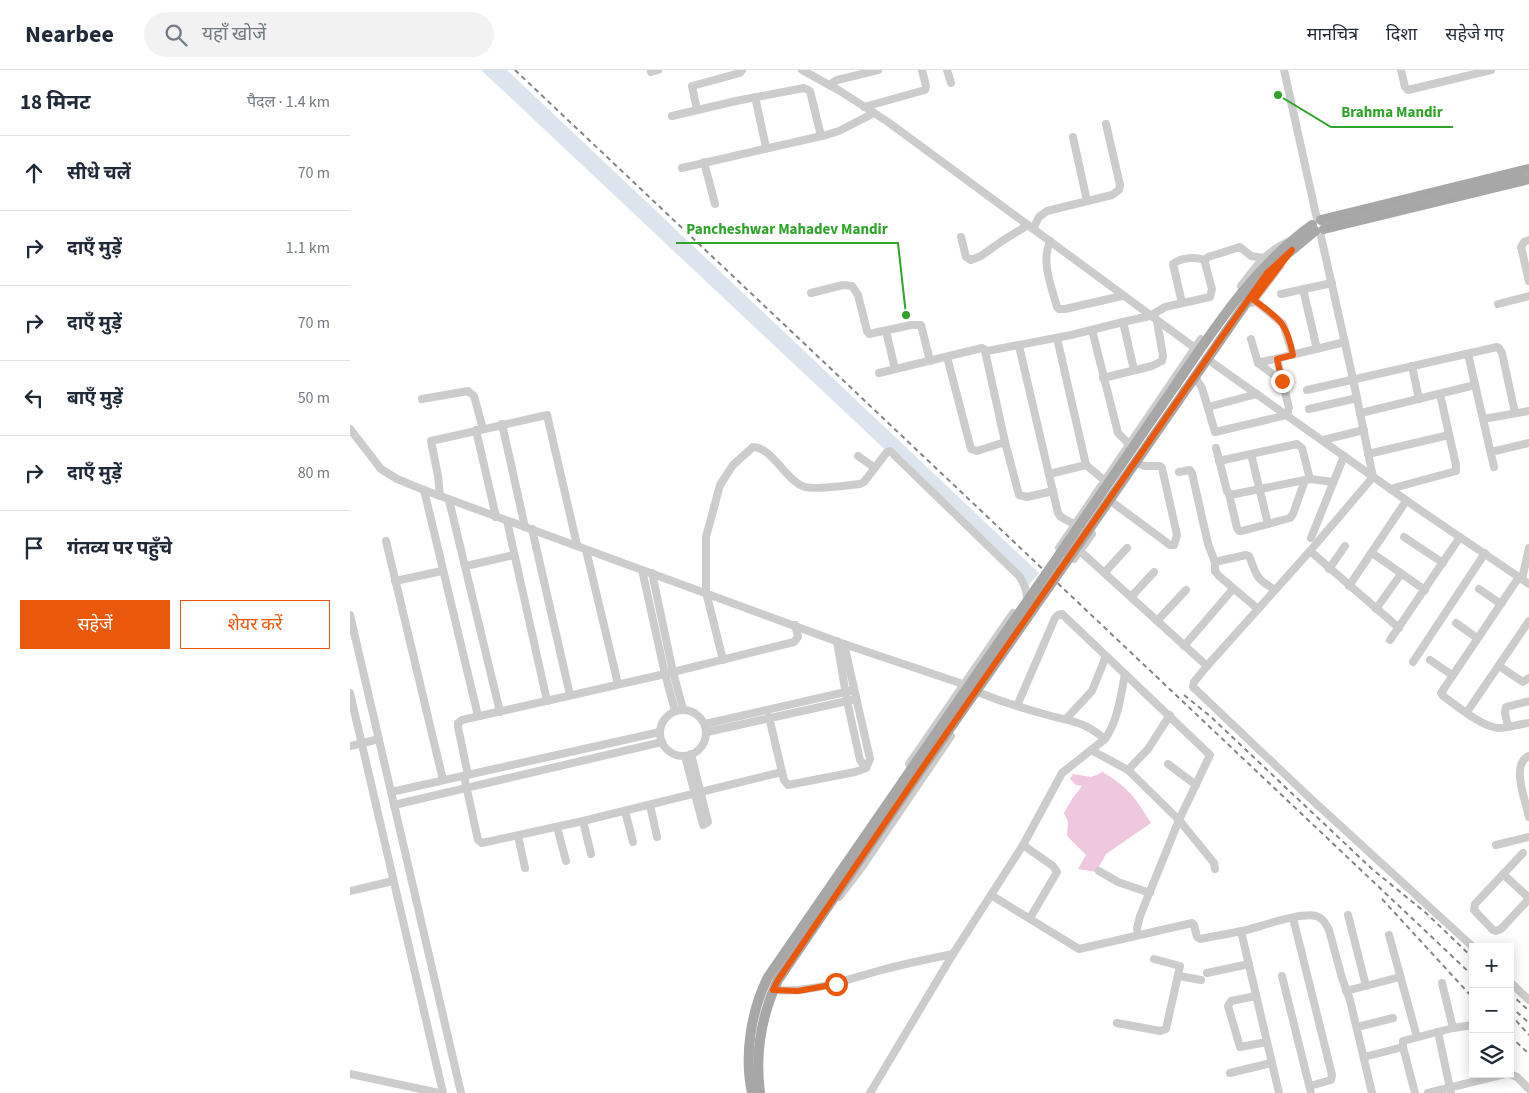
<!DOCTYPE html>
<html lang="hi">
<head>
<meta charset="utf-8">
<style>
  :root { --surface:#fff; --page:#f2f2f3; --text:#1f2937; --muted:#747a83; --line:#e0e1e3; --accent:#ea580c }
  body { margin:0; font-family:"Source Sans 3","Noto Sans Devanagari",sans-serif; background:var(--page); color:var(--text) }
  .controls { position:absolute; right:15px; bottom:15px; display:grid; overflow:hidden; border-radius:0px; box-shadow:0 2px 12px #0003 }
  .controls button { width:45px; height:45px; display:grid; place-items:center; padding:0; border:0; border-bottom:1px solid var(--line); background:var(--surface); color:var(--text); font:25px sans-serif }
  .stop { position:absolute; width:15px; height:15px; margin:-11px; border:4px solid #ea580c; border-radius:50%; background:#fff }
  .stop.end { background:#ea580c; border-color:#fff; box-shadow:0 1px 5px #0008 }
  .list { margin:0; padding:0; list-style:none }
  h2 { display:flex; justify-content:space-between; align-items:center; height:65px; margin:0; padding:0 20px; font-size:21px }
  h2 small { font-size:16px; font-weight:400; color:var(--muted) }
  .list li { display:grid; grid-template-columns:32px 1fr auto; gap:15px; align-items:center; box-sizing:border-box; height:75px; padding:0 20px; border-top:1px solid var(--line) }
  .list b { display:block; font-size:19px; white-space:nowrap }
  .list em { font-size:16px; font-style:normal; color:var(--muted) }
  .actions { display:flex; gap:10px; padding:15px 20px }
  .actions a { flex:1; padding:11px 0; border:1px solid var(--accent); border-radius:0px; text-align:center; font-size:18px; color:var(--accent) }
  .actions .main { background:var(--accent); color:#fff }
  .icon { flex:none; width:28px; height:28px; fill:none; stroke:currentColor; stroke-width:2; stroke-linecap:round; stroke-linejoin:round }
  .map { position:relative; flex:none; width:1179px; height:1023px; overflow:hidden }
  header { display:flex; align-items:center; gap:30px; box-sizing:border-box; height:70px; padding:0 25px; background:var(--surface); border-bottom:1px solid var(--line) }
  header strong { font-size:24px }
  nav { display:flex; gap:28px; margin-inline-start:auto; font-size:18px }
  .search { width:350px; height:45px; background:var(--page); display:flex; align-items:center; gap:12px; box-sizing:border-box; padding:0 18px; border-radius:28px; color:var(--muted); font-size:19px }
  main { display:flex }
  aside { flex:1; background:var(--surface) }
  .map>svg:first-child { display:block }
  .green { fill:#dce5ee }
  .water { fill:#efc7de }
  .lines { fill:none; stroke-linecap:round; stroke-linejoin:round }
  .minor { stroke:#ccc; stroke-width:8 }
  .major { stroke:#a7a7a7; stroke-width:10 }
  .rail { stroke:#848484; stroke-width:2; stroke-dasharray:5 4; stroke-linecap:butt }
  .major-bridge { stroke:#a7a7a7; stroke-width:10 }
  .route { stroke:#ea580c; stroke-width:6 }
  .leader { fill:none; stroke:#2ea528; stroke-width:2 }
  .callout-dot { fill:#2ea528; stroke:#fff; stroke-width:2 }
  .callout-label { font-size:15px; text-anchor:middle; font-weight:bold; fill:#2ea528; stroke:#fff; stroke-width:5; stroke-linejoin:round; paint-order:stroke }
</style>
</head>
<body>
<header>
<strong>Nearbee</strong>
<div class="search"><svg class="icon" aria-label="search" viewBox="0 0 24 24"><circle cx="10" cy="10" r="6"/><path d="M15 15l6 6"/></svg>यहाँ खोजें</div>
<nav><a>मानचित्र</a><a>दिशा</a><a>सहेजे गए</a></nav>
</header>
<main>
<aside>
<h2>18 मिनट<small>पैदल · 1.4 km</small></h2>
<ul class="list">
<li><svg class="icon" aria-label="ahead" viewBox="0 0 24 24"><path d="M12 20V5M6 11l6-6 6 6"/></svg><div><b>सीधे चलें</b></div><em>70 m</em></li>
<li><svg class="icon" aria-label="right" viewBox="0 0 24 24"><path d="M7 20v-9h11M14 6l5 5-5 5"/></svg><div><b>दाएँ मुड़ें</b></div><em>1.1 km</em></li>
<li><svg class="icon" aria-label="right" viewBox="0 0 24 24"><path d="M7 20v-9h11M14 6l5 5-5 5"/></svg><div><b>दाएँ मुड़ें</b></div><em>70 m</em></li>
<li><svg class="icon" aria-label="left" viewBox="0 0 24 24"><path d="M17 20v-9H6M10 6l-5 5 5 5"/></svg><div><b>बाएँ मुड़ें</b></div><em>50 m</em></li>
<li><svg class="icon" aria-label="right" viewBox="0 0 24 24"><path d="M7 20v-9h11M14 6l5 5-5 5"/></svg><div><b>दाएँ मुड़ें</b></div><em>80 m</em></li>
<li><svg class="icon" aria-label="arrive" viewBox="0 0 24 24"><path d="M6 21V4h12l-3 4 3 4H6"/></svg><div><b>गंतव्य पर पहुँचे</b></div></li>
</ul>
<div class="actions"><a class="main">सहेजें</a><a>शेयर करें</a></div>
</aside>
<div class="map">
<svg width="1179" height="1023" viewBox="0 0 1179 1023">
  <rect width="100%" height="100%" fill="#fff"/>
  <!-- green -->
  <path class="green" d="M131 0H157L689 503 679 515Z"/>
  <!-- water -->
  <path class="water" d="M751 701C778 717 785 727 801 753L756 784 746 802 728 799 736 785 717 766 718 752 714 743 722 729 732 716 726 715 720 709 723 704 741 707 751 703Z"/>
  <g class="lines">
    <!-- minor -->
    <g class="minor">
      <path d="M452 0 490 21 538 52 845 278"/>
      <path d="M597 0 601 13"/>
      <path d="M934 0 967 149"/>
      <path d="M1051 0 1055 17 1058 20 1141 0"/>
      <path d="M301 2 308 0"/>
      <path d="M479 15 487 10 528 0"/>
      <path d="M405 27 416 77"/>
      <path d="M514 37 575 20 576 16 572 0"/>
      <path d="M347 40 342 16 390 3 392 0"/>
      <path d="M322 46 386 31 454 18 460 21 471 66"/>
      <path d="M723 67 737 131"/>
      <path d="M354 92 365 134"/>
      <path d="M332 98 476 65 489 61 524 43"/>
      <path d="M683 159 689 147 697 141 762 125 769 120 770 115 756 54"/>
      <path d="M970 162 1003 309 1023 407 960 481 857 596 844 612 843 617 960 728 1123 877"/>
      <path d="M611 167 616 187 621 190 631 186 652 171 678 155"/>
      <path d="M1179 170 1174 172 1171 177 1179 211"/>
      <path d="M700 171C691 192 701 215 707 237L709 239H715L772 226"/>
      <path d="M891 216C907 196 914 183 938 172"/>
      <path d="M953 219 967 279"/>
      <path d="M461 223 493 215 502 216 508 225 517 261 519 264 561 255H571L580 291"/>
      <path d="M931 224 982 213"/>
      <path d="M904 230 933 254 943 285"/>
      <path d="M832 233 823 194C832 187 845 187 855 190"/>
      <path d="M902 233 930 196"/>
      <path d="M1148 234 1179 226"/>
      <path d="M773 252 784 300"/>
      <path d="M742 260 768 363 779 374"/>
      <path d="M536 261 545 299"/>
      <path d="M707 268 736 395 754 410"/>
      <path d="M901 269 908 293 932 311"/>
      <path d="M669 276 708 443 711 447 724 454"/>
      <path d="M635 281 655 372 669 425 677 427 703 421"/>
      <path d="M1118 284 1144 397"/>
      <path d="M597 287 621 379 627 381 655 372"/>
      <path d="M860 291 1070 440 1179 514"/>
      <path d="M908 293 995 272"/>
      <path d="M1062 296 1069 329"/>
      <path d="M529 303 632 278 637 281 721 265 773 252 800 246 815 237 860 227 862 219 855 193V190L858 187 890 177 901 186 913 188"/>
      <path d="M753 308 802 296 812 291 813 286 807 251"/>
      <path d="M847 310 852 318 865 362 937 345 939 338 927 289"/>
      <path d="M957 320 1147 277 1149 278 1152 283 1165 343"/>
      <path d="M72 329 118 321 124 326 133 359"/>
      <path d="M858 337 907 324"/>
      <path d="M959 339 1007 328"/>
      <path d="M1011 343 1125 315"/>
      <path d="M1133 349 1179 341"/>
      <path d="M152 354 175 457"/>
      <path d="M0 359 31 399 47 409 74 420 494 574 613 614"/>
      <path d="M126 360 146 447"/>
      <path d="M973 370 1014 360"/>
      <path d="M866 378 877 421 879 424H885L960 409 983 412"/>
      <path d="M1141 382 1179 373"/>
      <path d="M901 384 918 454"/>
      <path d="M1018 384 1099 365"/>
      <path d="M508 386 525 398"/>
      <path d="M869 391 947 374 952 378 960 409"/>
      <path d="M829 402 840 400 842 403 858 474 865 492 896 485 899 486C908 507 904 507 925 520"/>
      <path d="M699 404 736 395"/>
      <path d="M1040 419 1106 401V395L1090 324"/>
      <path d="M74 420 128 646"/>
      <path d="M879 424 887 458 889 461H892L940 448 943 444 955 410"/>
      <path d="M90 426 88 406 81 371 197 345 227 475"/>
      <path d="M99 430 150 642"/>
      <path d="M762 432 820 475H824L827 465 812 398 810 396H795L789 394"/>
      <path d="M157 451 197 631"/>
      <path d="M182 459 220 625"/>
      <path d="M742 464 724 489 709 478 851 269"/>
      <path d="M1054 467 1093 493"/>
      <path d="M961 468 994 386"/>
      <path d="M36 471 93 710"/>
      <path d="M236 480 268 614"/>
      <path d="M730 481 857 596"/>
      <path d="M960 481 1049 558"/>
      <path d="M1022 483 1075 520"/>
      <path d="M865 492V501L869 506 908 539"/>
      <path d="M116 496 164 485"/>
      <path d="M979 499 995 476"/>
      <path d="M292 500 315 604 325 641"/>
      <path d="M755 502 777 478"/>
      <path d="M302 503 323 602 333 639"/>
      <path d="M1169 507 1091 623 1093 626C1107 636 1132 657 1148 658 1158 658 1169 654 1179 653"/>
      <path d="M1172 509 1179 478"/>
      <path d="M45 511 92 501"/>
      <path d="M999 516 1056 431"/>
      <path d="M1129 519 1151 534"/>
      <path d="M781 527 804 502"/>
      <path d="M1026 539 1051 504"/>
      <path d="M0 545 111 1023"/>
      <path d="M807 551 836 520"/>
      <path d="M1106 553 1127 568"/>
      <path d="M1040 570 1110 467"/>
      <path d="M487 571 497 631 510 690 516 698"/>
      <path d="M834 576 883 519"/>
      <path d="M373 590 356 522V467L370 415 383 395 403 377C422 377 436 411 455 417 465 420 498 415 510 414L514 412 537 382 540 381 670 507 675 517 677 526"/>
      <path d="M1080 590 1102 605"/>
      <path d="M1063 592 1135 483"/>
      <path d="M1149 596 1173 612 1179 608"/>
      <path d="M0 623 93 1023"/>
      <path d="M630 623C650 631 672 638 694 644 721 652 732 650 755 669"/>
      <path d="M667 636 705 548 708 545 712 544 860 685 829 750 790 846 787 858 788 865"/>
      <circle cx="333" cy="663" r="23"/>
      <path d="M1117 642 1179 551"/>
      <path d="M419 647 432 702 434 710 438 715 505 702 516 698 520 689 494 574"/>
      <path d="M716 649 742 621 756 586"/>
      <path d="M355 654 504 620"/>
      <path d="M1158 656 1155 643 1156 637 1179 631"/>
      <path d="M357 662 506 629"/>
      <path d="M0 676 29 669"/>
      <path d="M741 680 778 700 829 750 864 793 865 799"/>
      <path d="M335 686 353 755 358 752 341 684"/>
      <path d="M1179 686C1160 693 1176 732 1179 747"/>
      <path d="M559 694 663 543"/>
      <path d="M818 694 846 715"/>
      <path d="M778 700 798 679 820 645"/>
      <path d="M118 705 108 657V653L112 650 315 604 444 572 448 567 445 555"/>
      <path d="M114 706 128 770 132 773 233 751 432 702"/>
      <path d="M41 722 310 662"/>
      <path d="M44 735 312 672"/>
      <path d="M300 735 307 767"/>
      <path d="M275 741 283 772"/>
      <path d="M233 751 241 784"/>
      <path d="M207 757 216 791"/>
      <path d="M168 766 175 798"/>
      <path d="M673 775 703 796 707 802 680 848"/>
      <path d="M1146 775 1179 767"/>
      <path d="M1173 783 1125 834 1124 840 1143 860 1146 861 1151 859 1179 829"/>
      <path d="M749 801 768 812 800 823"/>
      <path d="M1153 804 1179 828"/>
      <path d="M0 821 43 811"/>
      <path d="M641 825 729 879 842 853 844 855 847 867 850 869C864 866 878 864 892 861 910 857 950 842 966 846 973 848 976 854 979 860L992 908 1000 930 1022 1023"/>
      <path d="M489 827 512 797 601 666"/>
      <path d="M998 845 1016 916"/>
      <path d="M943 848 982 1005 981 1010 960 1016"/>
      <path d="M891 861 929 1023"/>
      <path d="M1039 865 1067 967"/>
      <path d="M857 903 899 894"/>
      <path d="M829 906 851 910"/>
      <path d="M932 906 961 1023"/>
      <path d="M1160 912 1179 930"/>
      <path d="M1092 913 1103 958"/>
      <path d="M423 920C462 923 492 911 528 901 553 894 578 889 603 884"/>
      <path d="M996 921 1050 907"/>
      <path d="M906 926 881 931 878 936 890 977 917 972"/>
      <path d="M767 953 810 961 816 959 830 896 804 889"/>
      <path d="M1007 957 1043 948"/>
      <path d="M1088 962 1101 1023"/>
      <path d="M1014 987 1053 977"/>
      <path d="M880 1003 921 993"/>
      <path d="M0 1004 89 1023"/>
      <path d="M1160 1004 1167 1007 1179 1019"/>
      <path d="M520 1023 603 884 673 775 712 703 755 669C768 651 771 625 775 604"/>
      <path d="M1065 1023 1053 977V971L1103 958 1123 955"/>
      <path d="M1078 1023 1155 1004"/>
    </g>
    <!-- major -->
    <g class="major">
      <path d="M971 150 1179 99"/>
      <path d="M974 159 1179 109"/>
      <path d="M716 475C752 422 789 369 825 316 866 256 903 198 962 155"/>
      <path d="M722 484 917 203 930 190 965 161"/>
      <path d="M402 1023C394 985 401 941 418 907L687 517"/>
      <path d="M410 1023C405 984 411 946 428 910L573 697 694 524"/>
    </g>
    <!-- rail -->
    <g class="rail">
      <path d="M165 0 1123 906"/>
      <path d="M834 625 860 646 1022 799 1076 843 1123 888"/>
      <path d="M1032 829 1123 928"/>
      <path d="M1160 923 1179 941"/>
      <path d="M1160 936 1179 953"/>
      <path d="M1160 944 1179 965"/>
      <path d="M1160 966 1179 984"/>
    </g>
    <!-- major-bridge -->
    <g class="major-bridge">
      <path d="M687 517 716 475"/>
      <path d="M694 524 722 484"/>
    </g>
  </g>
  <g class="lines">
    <!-- route -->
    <path class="route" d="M486 914 448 921 423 920 428 910 573 697 867 274 917 203 942 180 904 230C930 250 936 251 943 285L927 289 932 311"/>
  </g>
  <!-- callouts -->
  <path class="leader" d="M928 25L981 57H1103M556 245L548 173H326"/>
  <g class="callout-dot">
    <circle cx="928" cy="25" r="5"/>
    <circle cx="556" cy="245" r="5"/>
  </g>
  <g class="callout-label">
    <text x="1042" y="47">Brahma Mandir</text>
    <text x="437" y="164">Pancheshwar Mahadev Mandir</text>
  </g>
</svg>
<div class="controls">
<button>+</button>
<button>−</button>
<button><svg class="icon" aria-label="layers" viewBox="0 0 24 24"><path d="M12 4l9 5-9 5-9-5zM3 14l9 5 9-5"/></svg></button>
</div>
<div class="stop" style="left:486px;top:914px"></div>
<div class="stop end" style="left:932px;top:311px"></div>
</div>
</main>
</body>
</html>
